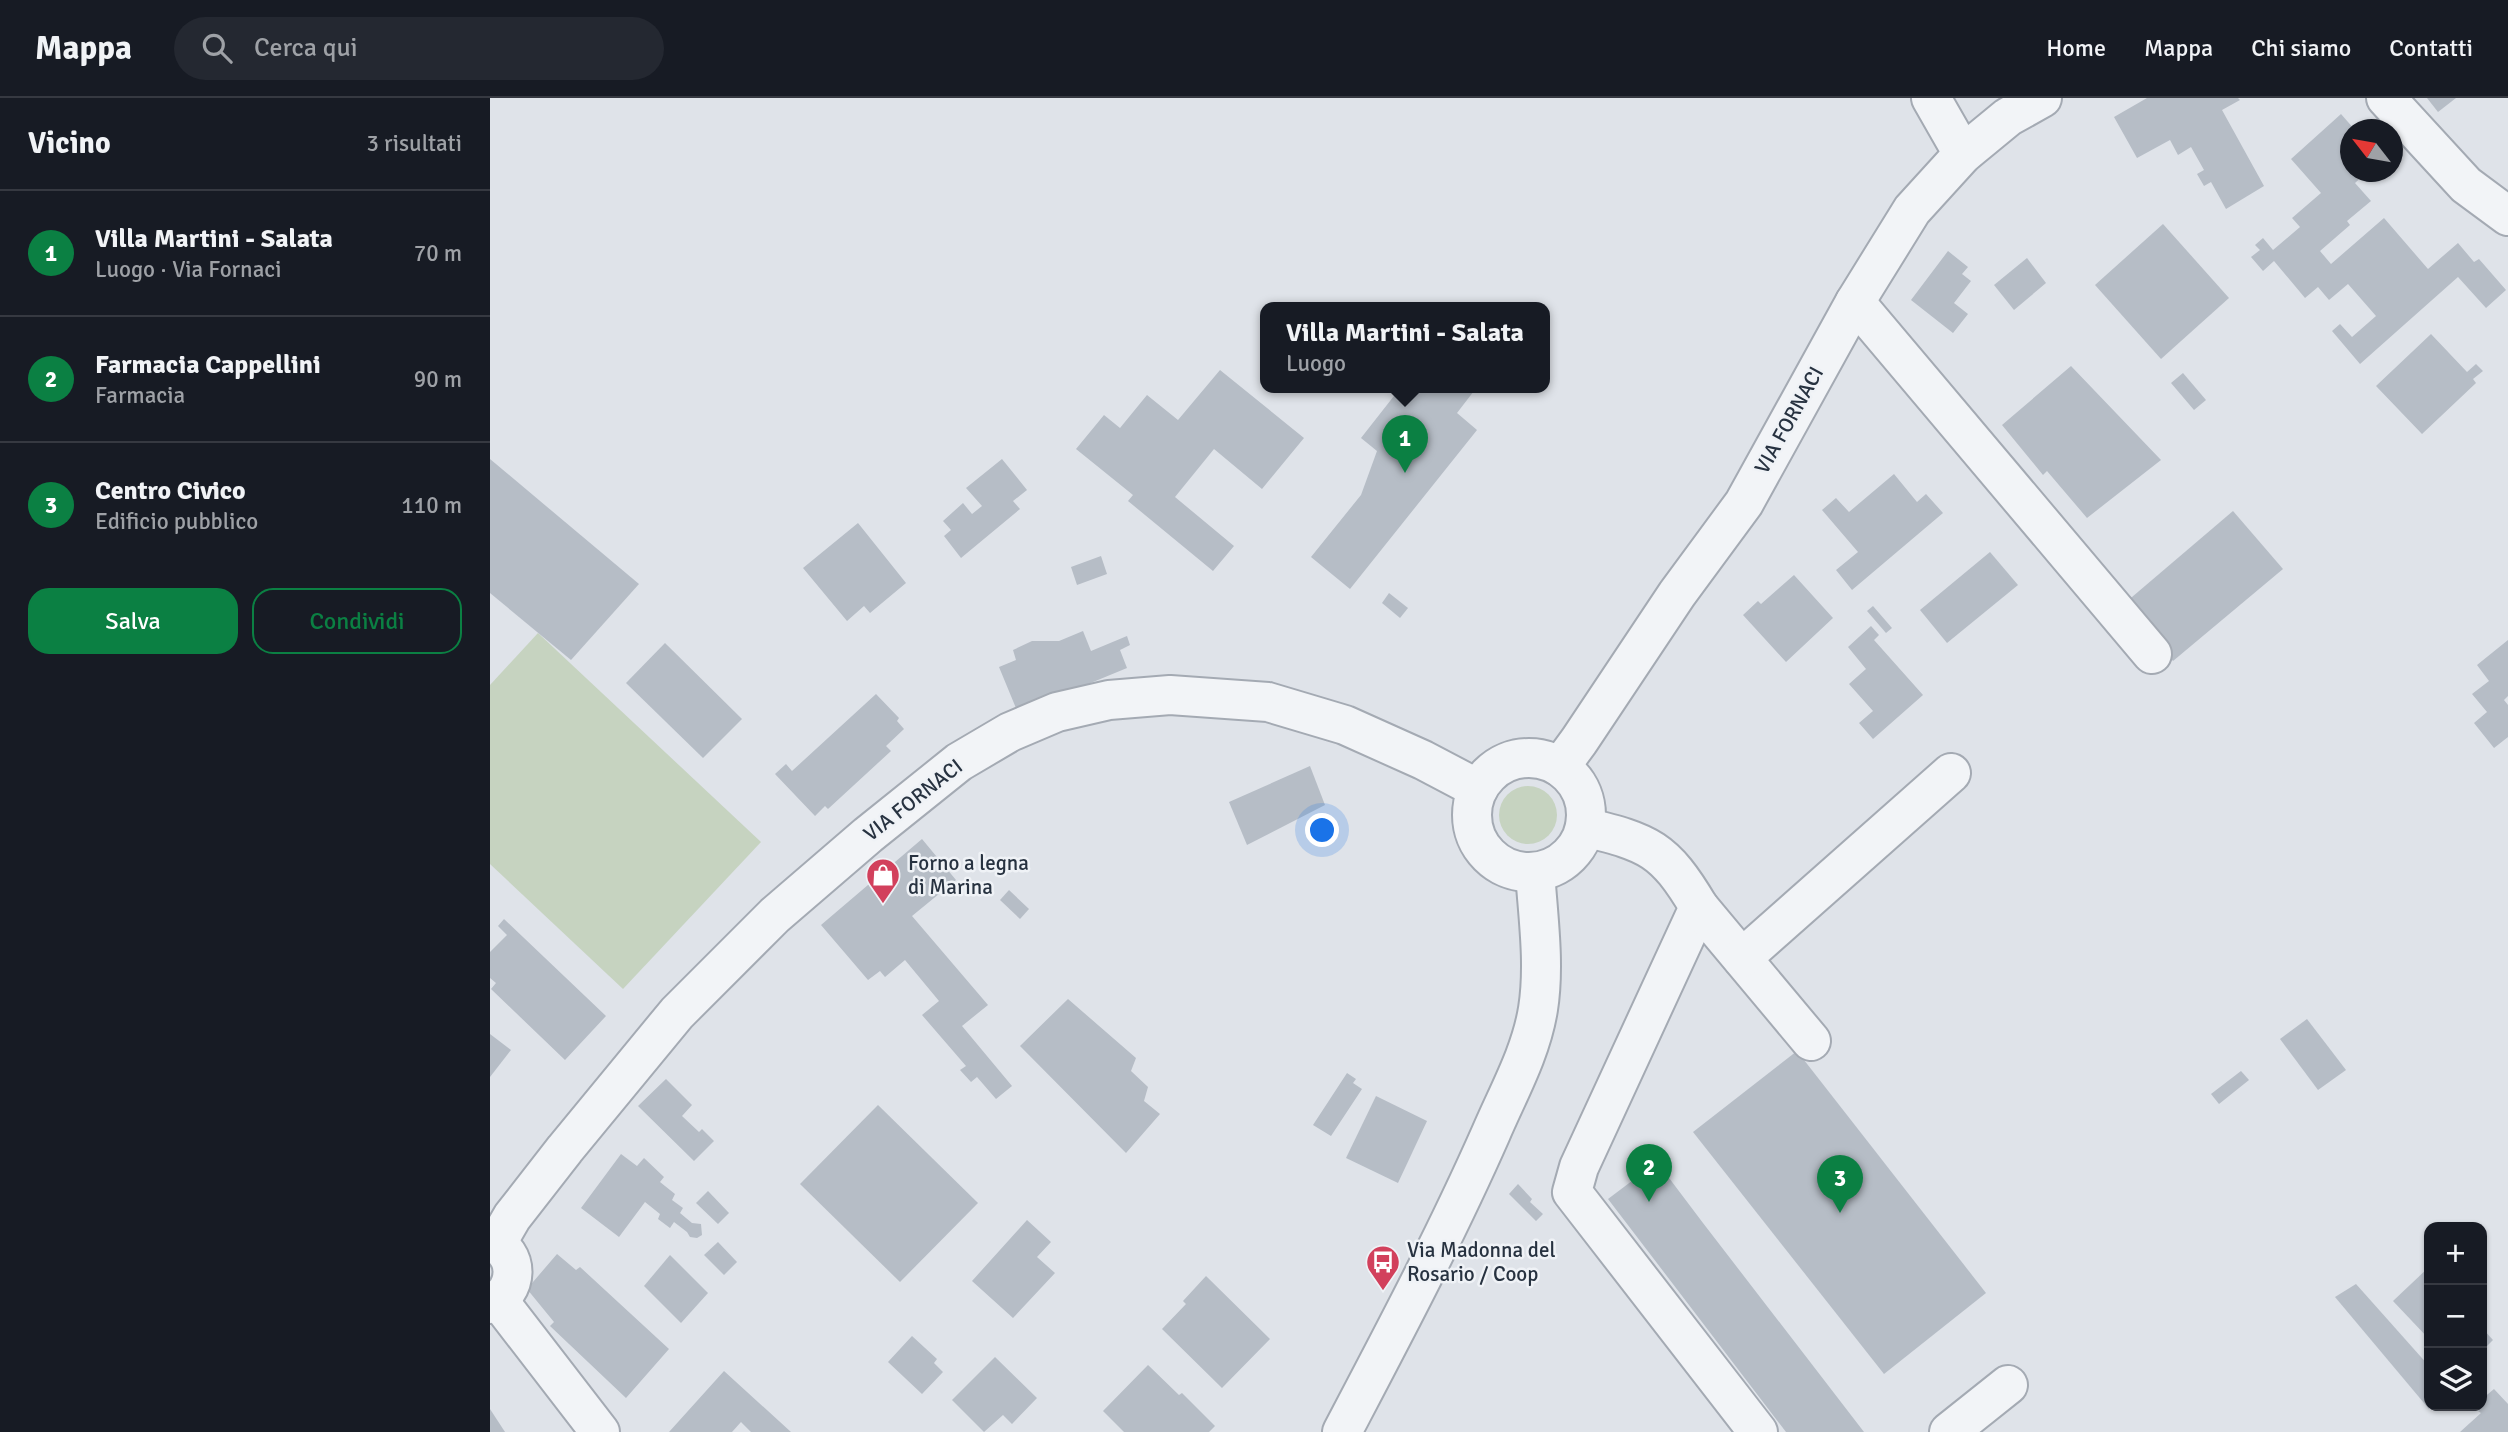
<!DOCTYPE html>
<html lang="it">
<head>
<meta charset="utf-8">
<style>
  :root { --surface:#171b24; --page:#242831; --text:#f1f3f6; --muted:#9ea1a6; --line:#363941; --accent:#0b8043 }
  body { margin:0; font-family:Signika,sans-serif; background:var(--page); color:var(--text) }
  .controls { position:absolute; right:21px; bottom:21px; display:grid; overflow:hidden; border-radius:14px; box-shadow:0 2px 5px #0004 }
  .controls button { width:63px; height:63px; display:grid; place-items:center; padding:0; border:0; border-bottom:2px solid var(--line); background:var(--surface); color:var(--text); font:35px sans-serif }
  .compass { position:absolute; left:1850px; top:21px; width:63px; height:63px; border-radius:50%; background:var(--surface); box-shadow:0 2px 5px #0004; rotate:301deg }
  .you { position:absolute; left:833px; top:733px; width:24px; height:24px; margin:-18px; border:5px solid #fff; border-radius:50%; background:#1a73e8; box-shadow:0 0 0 10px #1a73e833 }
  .badge { display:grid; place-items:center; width:46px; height:46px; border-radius:50%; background:var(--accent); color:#fff; font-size:23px; font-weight:700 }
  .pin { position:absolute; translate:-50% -58px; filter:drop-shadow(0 2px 4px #0008) }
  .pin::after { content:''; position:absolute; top:37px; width:24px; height:21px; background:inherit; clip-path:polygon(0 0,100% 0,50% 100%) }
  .popup { position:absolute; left:770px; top:204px; width:290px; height:91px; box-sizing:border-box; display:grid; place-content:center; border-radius:14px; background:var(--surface); filter:drop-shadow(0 2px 5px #0005); font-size:23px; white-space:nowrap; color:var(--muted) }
  .popup b { font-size:26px; color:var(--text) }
  .popup::after { content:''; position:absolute; left:50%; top:100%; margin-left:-14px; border:14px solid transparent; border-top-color:var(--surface) }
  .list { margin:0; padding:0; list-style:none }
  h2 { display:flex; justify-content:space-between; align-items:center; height:91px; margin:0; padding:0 28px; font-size:30px }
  h2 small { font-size:23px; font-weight:400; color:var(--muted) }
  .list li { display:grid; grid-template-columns:46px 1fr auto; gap:21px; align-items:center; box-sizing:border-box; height:126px; padding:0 28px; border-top:2px solid var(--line) }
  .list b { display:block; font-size:26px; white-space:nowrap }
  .list p { margin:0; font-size:23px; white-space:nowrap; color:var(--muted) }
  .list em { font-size:23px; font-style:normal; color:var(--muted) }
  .actions { display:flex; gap:14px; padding:21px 28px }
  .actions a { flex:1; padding:16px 0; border:2px solid var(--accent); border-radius:21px; text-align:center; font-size:24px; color:var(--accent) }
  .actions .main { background:var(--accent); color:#fff }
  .icon { flex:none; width:38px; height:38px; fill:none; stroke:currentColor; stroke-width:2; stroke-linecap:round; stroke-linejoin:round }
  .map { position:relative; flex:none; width:2018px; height:1334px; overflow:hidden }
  header { display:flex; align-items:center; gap:42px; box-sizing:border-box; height:98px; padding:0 35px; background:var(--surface); border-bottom:2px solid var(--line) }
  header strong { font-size:33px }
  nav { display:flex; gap:38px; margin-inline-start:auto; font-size:24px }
  .search { width:490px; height:63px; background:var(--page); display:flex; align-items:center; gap:18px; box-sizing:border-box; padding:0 24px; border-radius:38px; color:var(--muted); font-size:26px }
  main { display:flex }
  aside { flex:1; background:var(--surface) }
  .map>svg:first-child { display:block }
  .green { fill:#c6d3c0 }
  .building { fill:#b6bdc6 }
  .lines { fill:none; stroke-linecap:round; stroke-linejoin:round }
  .minor-casing { stroke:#a4aab3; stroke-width:42 }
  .minor { stroke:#f2f4f7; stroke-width:38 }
  .labels { text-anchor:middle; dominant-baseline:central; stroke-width:5; stroke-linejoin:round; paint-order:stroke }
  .street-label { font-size:21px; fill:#273240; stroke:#eff2f6 }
  .poi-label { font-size:21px; fill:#273240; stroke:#eff2f6; text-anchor:start }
</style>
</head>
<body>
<header>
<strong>Mappa</strong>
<div class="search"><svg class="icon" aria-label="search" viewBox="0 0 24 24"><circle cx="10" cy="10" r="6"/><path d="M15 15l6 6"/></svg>Cerca qui</div>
<nav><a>Home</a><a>Mappa</a><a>Chi siamo</a><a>Contatti</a></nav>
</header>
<main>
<aside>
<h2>Vicino<small>3 risultati</small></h2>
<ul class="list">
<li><span class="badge">1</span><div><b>Villa Martini - Salata</b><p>Luogo · Via Fornaci</p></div><em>70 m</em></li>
<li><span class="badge">2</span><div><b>Farmacia Cappellini</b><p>Farmacia</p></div><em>90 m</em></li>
<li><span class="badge">3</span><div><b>Centro Civico</b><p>Edificio pubblico</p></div><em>110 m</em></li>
</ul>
<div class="actions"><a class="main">Salva</a><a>Condividi</a></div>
</aside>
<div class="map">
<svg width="2018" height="1334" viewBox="0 0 2018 1334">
  <rect width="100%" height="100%" fill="#dfe3e9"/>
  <!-- green -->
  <g class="green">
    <path d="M48 535 271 744 133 891 0 766V587Z"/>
    <circle cx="1038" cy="717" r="29"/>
  </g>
  <!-- building -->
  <g class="building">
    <path d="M1657 0H1748L1750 2 1732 12 1774 88 1736 111 1721 84 1714 88 1707 76 1714 72 1701 49 1688 57 1680 42 1647 60 1624 19Z"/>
    <path d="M1937 0H1966L1948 14Z"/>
    <path d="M1851 16 1865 32H1860V74H1877L1865 85 1881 103 1857 123 1860 127 1830 153 1841 166 1894 120 1938 171 1968 145 1984 164 1989 161 2016 192 1996 210 1968 179 1870 266 1842 233 1850 226 1862 239 1886 218 1858 186 1839 202 1828 189 1815 200 1784 163 1773 173 1761 159 1770 152 1765 147 1773 140 1783 152 1810 129 1802 120 1831 95 1801 61Z"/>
    <path d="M1673 126 1739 200 1671 261 1605 187Z"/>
    <path d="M1458 153 1478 169 1472 176 1481 183 1464 205 1478 216 1463 235 1421 202Z"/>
    <path d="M1537 160 1556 185 1524 212 1504 187Z"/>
    <path d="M1941 236 1977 274 1986 266 1993 273 1983 281 1986 285 1932 336 1886 288Z"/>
    <path d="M1581 268 1671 362 1597 420 1557 373 1553 377 1512 327Z"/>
    <path d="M730 272 814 340 772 391 724 351 685 399 744 448 723 473 638 403 643 397 586 351 614 317 630 330 657 297 688 322Z"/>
    <path d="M1693 275 1716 302 1704 312 1681 285Z"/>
    <path d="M911 289H987L967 315 987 332 860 491 821 459 871 397 887 353 871 340Z"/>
    <path d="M0 361 149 486 81 562 0 495Z"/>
    <path d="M512 361 537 392 523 403 530 411 471 460 454 438 461 432 453 423 473 405 482 416 492 408 476 390Z"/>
    <path d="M1404 376 1427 404 1436 396 1453 415 1362 492 1346 472 1368 454 1332 412 1346 400 1359 414Z"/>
    <path d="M1743 413 1793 471 1683 563 1635 505Z"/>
    <path d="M368 425 416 485 380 515 374 508 357 523 313 470Z"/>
    <path d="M1500 454 1528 487 1457 545 1430 512Z"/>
    <path d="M611 458 617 476 587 487 581 469Z"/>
    <path d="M1304 477 1343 520 1296 564 1253 517 1268 503 1271 506Z"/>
    <path d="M899 495 918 510 910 520 892 505Z"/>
    <path d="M1383 508 1402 530 1396 535 1377 513Z"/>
    <path d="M1381 528 1389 537 1384 542 1433 597 1383 641 1369 625 1383 613 1359 586 1376 571 1358 549Z"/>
    <path d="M593 533 601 553 637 538 640 547 630 552 637 570 528 615 509 569 526 562 523 552 542 543H569Z"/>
    <path d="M2018 542V598L2014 602 2018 607V639L2004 650 1984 625 1997 614 1982 596 1999 583 1987 567Z"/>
    <path d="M175 545 252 621 213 660 136 585Z"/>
    <path d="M386 596 409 620 407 623 414 631 396 648 401 653 338 711 335 708 325 718 285 676 296 666 302 673Z"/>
    <path d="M820 668 835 707 757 747 739 704Z"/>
    <path d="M432 741 466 782 422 818 498 907 472 928 522 988 506 1001 487 979 481 984 470 972 476 968 432 917 449 903 415 862 395 879 390 873 378 882 331 827Z"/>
    <path d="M519 792 539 811 530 821 510 802Z"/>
    <path d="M14 821 116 918 75 962 1 891 6 885 0 880V854L17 837 8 828Z"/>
    <path d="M578 901 646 960 641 973 658 989 654 1003 670 1016 636 1055 530 948Z"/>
    <path d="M1817 921 1856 972 1828 992 1790 941Z"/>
    <path d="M0 936 21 952 0 979Z"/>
    <path d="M1307 953 1496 1195 1394 1276 1203 1034Z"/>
    <path d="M1751 973 1759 982 1729 1006 1721 996Z"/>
    <path d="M857 975 866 981 863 985 872 991 841 1038 823 1027Z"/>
    <path d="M176 981 202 1007 192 1018 209 1034 212 1031 224 1043 204 1063 148 1008Z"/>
    <path d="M886 998 937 1023 908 1085 856 1060Z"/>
    <path d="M388 1007 488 1105 410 1184 310 1086Z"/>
    <path d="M131 1056 147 1068 154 1060 174 1079 170 1084 185 1096 182 1102 193 1110 190 1115 202 1125 211 1126 212 1137 207 1140 200 1139 197 1134 184 1124 180 1130 168 1121 170 1116 155 1104 129 1139 91 1110Z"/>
    <path d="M1167 1064 1213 1125 1374 1334H1296L1118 1101Z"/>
    <path d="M1028 1086 1042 1101 1040 1104 1053 1116 1046 1123 1019 1096Z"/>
    <path d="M218 1093 239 1115 228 1126 206 1105Z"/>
    <path d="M537 1122 561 1144 547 1159 565 1175 523 1220 482 1183Z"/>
    <path d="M228 1144 247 1164 234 1177 214 1157Z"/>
    <path d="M67 1156 86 1172 90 1169 179 1251 136 1300 60 1228 64 1224 37 1191Z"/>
    <path d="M180 1157 218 1195 191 1225 154 1188Z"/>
    <path d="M1939 1169V1241L1903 1203Z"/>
    <path d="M716 1178 780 1241 732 1290 672 1231 696 1206 693 1203Z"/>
    <path d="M1866 1186 1939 1268V1311L1845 1199Z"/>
    <path d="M1992 1230 2003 1242 1992 1253Z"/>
    <path d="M422 1238 447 1261 444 1265 453 1274 432 1296 398 1264Z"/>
    <path d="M505 1259 547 1300 522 1326 513 1317 494 1334 462 1302Z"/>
    <path d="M658 1267 689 1297 692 1295 725 1328 719 1334H634L613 1313Z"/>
    <path d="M234 1273 301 1334H261L251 1324 242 1334H179Z"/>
    <path d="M2004 1291 2018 1306V1334H1970L1991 1315 1982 1309 1992 1308V1301Z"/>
    <path d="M0 1311 15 1334H0Z"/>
  </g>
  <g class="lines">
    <!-- minor casing -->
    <g class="minor-casing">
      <g id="minor">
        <path d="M1441 0 1473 56"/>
        <path d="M1896 0 1976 87 2018 118"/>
        <path d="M1365 204 1662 556"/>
        <circle cx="1039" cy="717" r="57"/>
        <path d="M1070 669 1089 643 1187 496 1254 405 1365 204 1422 112 1473 56 1518 19 1552 0"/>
        <path d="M1095 729C1159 745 1174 750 1209 809L1089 1069 1082 1094 1268 1334"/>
        <path d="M1209 809 1321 943"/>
        <path d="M1252 860 1461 675"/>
        <path d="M0 1143C31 1155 29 1194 0 1206"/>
        <path d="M7 1145 22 1119 75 1051 187 915 285 817 378 737 469 664 520 634 567 614 619 602 680 597 778 604 855 627 933 662 988 691"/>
        <path d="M9 1203 110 1334"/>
        <path d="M852 1334C904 1235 956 1137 1001 1035 1018 995 1041 955 1048 911 1055 867 1048 818 1045 774"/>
        <path d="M1459 1334 1518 1287"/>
      </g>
    </g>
    <!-- minor -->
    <use href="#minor" class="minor"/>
  </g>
  <!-- icons -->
  <defs>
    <g id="shop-pin" transform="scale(1.75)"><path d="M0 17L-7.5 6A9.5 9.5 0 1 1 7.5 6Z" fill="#d2405c" stroke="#eff2f6"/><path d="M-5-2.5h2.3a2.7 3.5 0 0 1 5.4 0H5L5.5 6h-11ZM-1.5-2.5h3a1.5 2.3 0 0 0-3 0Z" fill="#fff"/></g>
    <g id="bus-pin" transform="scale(1.75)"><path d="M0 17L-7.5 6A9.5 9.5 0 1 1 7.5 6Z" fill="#d2405c" stroke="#eff2f6"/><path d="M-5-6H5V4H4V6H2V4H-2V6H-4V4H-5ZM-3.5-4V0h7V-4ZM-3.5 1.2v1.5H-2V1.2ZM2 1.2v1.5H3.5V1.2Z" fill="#fff"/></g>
  </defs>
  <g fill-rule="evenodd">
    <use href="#shop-pin" x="393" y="777"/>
    <use href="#bus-pin" x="893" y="1164"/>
  </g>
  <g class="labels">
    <!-- street labels -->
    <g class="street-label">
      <text transform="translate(1299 322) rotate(-61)">VIA FORNACI</text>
      <text transform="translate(423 702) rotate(-38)">VIA FORNACI</text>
    </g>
    <!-- poi labels -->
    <g class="poi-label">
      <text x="418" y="765">Forno a legna<tspan x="418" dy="24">di Marina</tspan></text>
      <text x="917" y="1152">Via Madonna del<tspan x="917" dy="24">Rosario / Coop</tspan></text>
    </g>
  </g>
</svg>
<div class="controls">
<button>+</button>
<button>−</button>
<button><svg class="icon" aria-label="layers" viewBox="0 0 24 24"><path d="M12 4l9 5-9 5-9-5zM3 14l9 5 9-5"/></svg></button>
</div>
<svg class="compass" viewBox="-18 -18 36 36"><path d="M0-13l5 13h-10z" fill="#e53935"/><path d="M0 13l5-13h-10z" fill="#9ea1a6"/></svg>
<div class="you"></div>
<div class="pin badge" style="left:915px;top:375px">1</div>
<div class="popup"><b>Villa Martini - Salata</b>Luogo</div>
<div class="pin badge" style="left:1159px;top:1104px">2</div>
<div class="pin badge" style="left:1350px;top:1115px">3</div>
</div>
</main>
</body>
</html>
